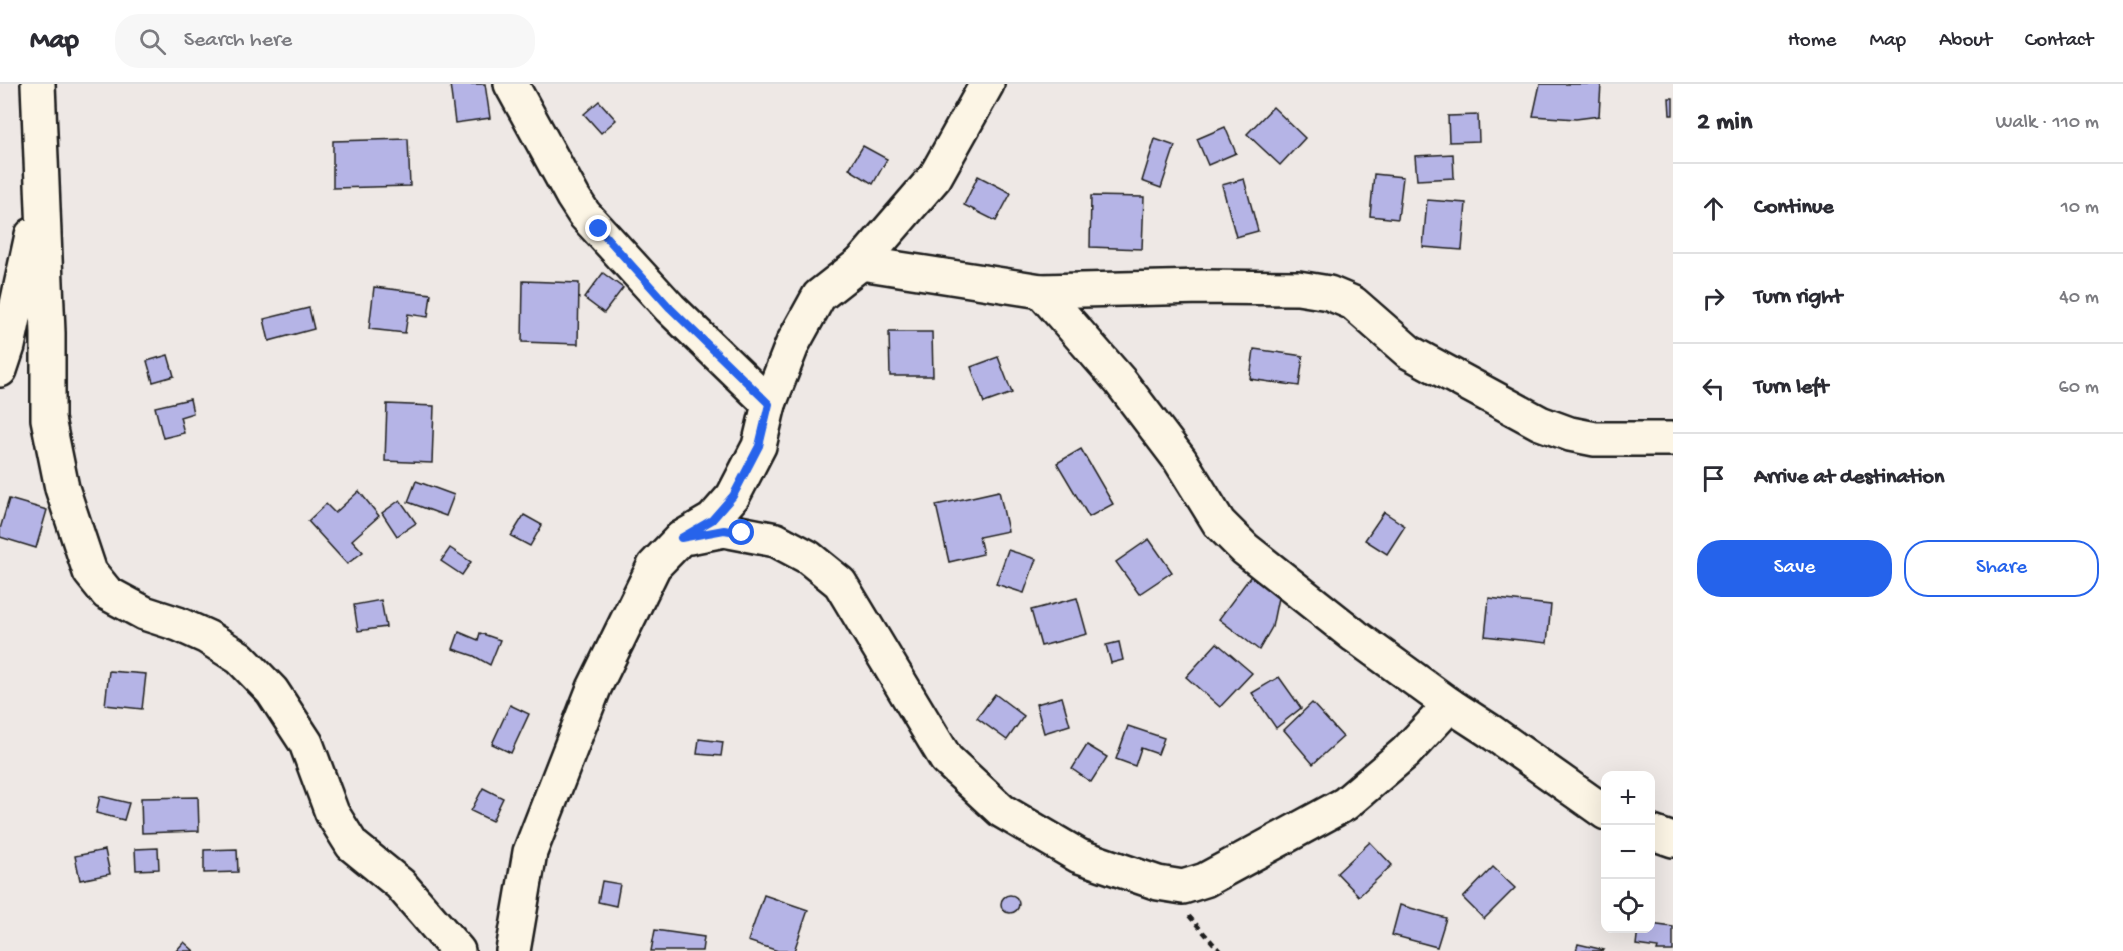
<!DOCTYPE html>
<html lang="en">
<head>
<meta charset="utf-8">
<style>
  :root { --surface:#fff; --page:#f7f7f7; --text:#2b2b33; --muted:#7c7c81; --line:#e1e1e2; --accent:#2563eb }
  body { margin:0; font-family:"Gochi Hand",sans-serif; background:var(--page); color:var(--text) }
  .controls { position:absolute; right:18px; bottom:18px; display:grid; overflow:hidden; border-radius:12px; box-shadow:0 6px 24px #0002 }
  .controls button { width:54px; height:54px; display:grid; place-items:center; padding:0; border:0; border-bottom:2px solid var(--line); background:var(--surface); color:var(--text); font:30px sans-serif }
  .stop { position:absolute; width:18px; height:18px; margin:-14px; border:4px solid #2563eb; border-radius:50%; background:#fff }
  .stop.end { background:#2563eb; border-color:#fff; box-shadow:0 2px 6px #0008 }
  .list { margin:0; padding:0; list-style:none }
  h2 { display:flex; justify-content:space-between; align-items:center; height:78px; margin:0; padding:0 24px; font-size:26px }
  h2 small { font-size:20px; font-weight:400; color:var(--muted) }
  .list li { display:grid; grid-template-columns:39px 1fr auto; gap:18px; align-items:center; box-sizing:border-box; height:90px; padding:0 24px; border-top:2px solid var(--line) }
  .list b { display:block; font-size:22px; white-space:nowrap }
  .list em { font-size:20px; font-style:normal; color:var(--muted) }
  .actions { display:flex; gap:12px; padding:18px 24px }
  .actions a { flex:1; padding:14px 0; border:2px solid var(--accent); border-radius:24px; text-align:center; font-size:21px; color:var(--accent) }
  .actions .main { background:var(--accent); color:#fff }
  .icon { flex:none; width:33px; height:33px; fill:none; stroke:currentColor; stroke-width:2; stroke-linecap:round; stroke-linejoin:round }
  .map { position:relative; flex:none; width:1673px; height:867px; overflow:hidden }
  header { display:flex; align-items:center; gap:36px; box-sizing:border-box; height:84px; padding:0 30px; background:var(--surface); border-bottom:2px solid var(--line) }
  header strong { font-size:28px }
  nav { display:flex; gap:33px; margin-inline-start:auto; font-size:21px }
  .search { width:420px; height:54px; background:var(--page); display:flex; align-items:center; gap:15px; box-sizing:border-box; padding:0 21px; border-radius:24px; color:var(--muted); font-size:22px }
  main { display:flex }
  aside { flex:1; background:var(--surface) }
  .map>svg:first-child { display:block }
  .building { fill:#b5b4e6; stroke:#1c1c1c; stroke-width:1.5 }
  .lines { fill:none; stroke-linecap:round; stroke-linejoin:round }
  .minor-casing { stroke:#1c1c1c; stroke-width:38 }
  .path { stroke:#1c1c1c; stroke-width:4; stroke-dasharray:6 4.5; stroke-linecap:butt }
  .minor { stroke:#fcf5e5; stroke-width:33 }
  .route { stroke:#2563eb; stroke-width:8 }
</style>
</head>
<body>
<header>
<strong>Map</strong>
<div class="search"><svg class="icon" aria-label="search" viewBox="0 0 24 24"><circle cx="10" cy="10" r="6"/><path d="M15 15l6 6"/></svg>Search here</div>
<nav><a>Home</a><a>Map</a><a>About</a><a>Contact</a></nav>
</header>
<main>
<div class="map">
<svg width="1673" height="867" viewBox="0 0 1673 867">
  <rect width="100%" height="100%" fill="#eee8e5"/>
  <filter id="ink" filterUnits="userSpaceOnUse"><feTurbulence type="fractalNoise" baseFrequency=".0167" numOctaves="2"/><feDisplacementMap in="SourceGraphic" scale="12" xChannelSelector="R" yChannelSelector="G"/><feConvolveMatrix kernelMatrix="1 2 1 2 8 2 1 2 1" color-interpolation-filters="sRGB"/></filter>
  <g filter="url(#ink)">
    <!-- building -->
    <g class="building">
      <path d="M450 0H485L490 34 455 39Z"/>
      <path d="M1540 0H1601L1599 32 1576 35 1533 32Z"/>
      <path d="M1669 14H1673V31H1670Z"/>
      <path d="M599 17 616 36 601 49 584 30Z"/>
      <path d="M1273 23 1305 54 1280 81 1247 50Z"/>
      <path d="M1478 31 1479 57 1449 58 1448 32Z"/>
      <path d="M1225 43 1236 69 1208 81 1197 55Z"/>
      <path d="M408 55 410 102 333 104V57Z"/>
      <path d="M1155 55 1175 62 1161 104 1142 97Z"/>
      <path d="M863 62 887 75 873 100 849 85Z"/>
      <path d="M1453 70 1454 94 1417 96 1415 72Z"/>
      <path d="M1374 90 1403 93 1398 135 1370 132Z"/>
      <path d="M978 92 1011 109 996 137 964 121Z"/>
      <path d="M1244 95 1258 147 1236 153 1222 101Z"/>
      <path d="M1091 112 1144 113 1142 165 1090 163Z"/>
      <path d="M1427 116 1466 119 1462 166 1423 163Z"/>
      <path d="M603 189 623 204 604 229 584 214Z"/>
      <path d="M523 197 579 199 578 260 522 258Z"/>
      <path d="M374 203 431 210 428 233 408 230 405 249 369 245Z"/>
      <path d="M309 224 314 245 269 257 264 235Z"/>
      <path d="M889 248H932L933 292H890Z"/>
      <path d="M1254 265 1303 272 1299 302 1250 295Z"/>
      <path d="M168 271 174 292 153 298 147 277Z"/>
      <path d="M998 273 1012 309 984 319 971 283Z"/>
      <path d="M190 315 193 329 180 333 184 349 163 354 155 323Z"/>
      <path d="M387 320 434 322 432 379 385 377Z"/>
      <path d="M1081 365 1113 420 1089 433 1057 379Z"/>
      <path d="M416 397 454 411 446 432 408 418Z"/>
      <path d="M359 407 379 432 352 456 363 468 347 480 308 437 326 420 335 429Z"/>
      <path d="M999 407 1008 447 979 453 983 470 949 478 936 421Z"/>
      <path d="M9 415 47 426 36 464 0 453V445Z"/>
      <path d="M400 416 416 439 397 452 382 429Z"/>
      <path d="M1384 428 1405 442 1387 470 1365 456Z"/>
      <path d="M524 431 542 441 530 462 511 452Z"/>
      <path d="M1149 455 1172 488 1139 510 1116 478Z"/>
      <path d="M450 464 471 478 462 491 441 477Z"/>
      <path d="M1008 466 1036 475 1024 509 996 500Z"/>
      <path d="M1253 489 1279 509 1272 543 1259 566 1219 535Z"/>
      <path d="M1077 514 1087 550 1041 562 1031 526Z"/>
      <path d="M1489 514 1551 521 1547 559 1485 552Z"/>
      <path d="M381 516 386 543 358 547 354 521Z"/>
      <path d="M459 548 478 556 480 549 500 556 490 581 474 572 453 565Z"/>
      <path d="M1119 558 1123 576 1111 579 1106 561Z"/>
      <path d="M1217 559 1252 589 1220 623 1186 593Z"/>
      <path d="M109 587 146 590 142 625 105 621Z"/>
      <path d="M1279 593 1301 624 1276 644 1252 609Z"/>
      <path d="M995 610 1024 632 1007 656 977 634Z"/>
      <path d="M1062 613 1070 641 1044 649 1036 620Z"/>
      <path d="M1312 619 1343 653 1313 680 1284 646Z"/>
      <path d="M510 621 529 630 511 669 492 660Z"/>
      <path d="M1128 642 1164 654 1158 670 1141 664 1135 682 1116 675Z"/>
      <path d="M699 655 723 658 721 672 697 670Z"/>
      <path d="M1087 661 1107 673 1091 698 1072 685Z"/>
      <path d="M483 704 503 714 492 737 471 727Z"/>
      <path d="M100 712 129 719 124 736 96 729Z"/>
      <path d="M198 713 199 747 142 749 141 714Z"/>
      <path d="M1370 758 1392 781 1359 812 1337 789Z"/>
      <path d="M158 764 159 785 136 786 135 765Z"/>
      <path d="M237 765 238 788 204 789V766Z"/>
      <path d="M105 766 110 790 80 796 75 772Z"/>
      <path d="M1493 783 1515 804 1484 835 1463 814Z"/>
      <path d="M602 797 620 800 616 822 598 818Z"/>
      <path d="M764 811 808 826 794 867H778L748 857Z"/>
      <circle cx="1010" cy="820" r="9"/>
      <path d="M1400 821 1446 834 1437 863 1392 851Z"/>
      <path d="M1650 840 1673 843V867H1657L1658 864 1636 861 1638 844H1650Z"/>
      <path d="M655 846 704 853 702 867H651Z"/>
      <path d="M184 858 194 867H176Z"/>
      <path d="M1578 860 1604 866 1603 867H1576Z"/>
    </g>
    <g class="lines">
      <!-- minor casing -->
      <g class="minor-casing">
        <g id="minor">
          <path d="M38 0 48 249V335L62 404 90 488 107 509 144 529 178 540 207 553 240 574 272 607 306 659 332 729 352 761 400 800 458 867"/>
          <path d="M511 0 573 113 584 130 670 224 769 320"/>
          <path d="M861 179 1041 207 1203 203 1298 204 1329 209 1353 219 1409 268 1540 339 1570 350 1595 355H1673"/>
          <path d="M1041 207 1120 297 1180 376 1219 439 1245 465 1355 552 1450 621 1490 647 1606 729"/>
          <path d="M0 286 8 262 32 151"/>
          <path d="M689 453 724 446 776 456 808 473 840 499 946 675 1002 727 1079 772 1158 799 1183 803 1205 796 1345 720 1406 668 1450 621"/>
          <path d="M1650 748 1673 756"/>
          <path d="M513 867 530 768 594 604 654 482 681 454 712 436 733 412 759 362 769 320 793 259 819 212 861 179 935 93 987 0"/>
        </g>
      </g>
      <!-- path -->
      <path class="path" d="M1189 832 1220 867"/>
      <!-- minor -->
      <use href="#minor" class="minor"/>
    </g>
  </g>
  <g class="lines" filter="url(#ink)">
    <!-- route -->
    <path class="route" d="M599 145 670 224 769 320 759 362 733 412 712 436 681 454 724 446 742 449"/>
  </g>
</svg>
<div class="controls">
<button>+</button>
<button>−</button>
<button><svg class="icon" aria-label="locate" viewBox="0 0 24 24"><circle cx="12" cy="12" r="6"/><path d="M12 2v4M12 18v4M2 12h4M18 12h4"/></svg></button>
</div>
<div class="stop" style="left:742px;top:449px"></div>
<div class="stop end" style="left:599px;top:145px"></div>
</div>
<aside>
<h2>2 min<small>Walk · 110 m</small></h2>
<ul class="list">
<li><svg class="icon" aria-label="ahead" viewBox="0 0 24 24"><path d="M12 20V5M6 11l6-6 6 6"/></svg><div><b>Continue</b></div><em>10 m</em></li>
<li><svg class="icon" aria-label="right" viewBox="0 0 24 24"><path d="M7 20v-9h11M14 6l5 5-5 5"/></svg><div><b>Turn right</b></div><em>40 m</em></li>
<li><svg class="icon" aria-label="left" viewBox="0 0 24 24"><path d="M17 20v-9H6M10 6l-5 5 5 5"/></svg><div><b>Turn left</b></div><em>60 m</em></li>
<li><svg class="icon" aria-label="arrive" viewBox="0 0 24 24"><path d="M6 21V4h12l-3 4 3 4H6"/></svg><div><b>Arrive at destination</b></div></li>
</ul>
<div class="actions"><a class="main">Save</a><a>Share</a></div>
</aside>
</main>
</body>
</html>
